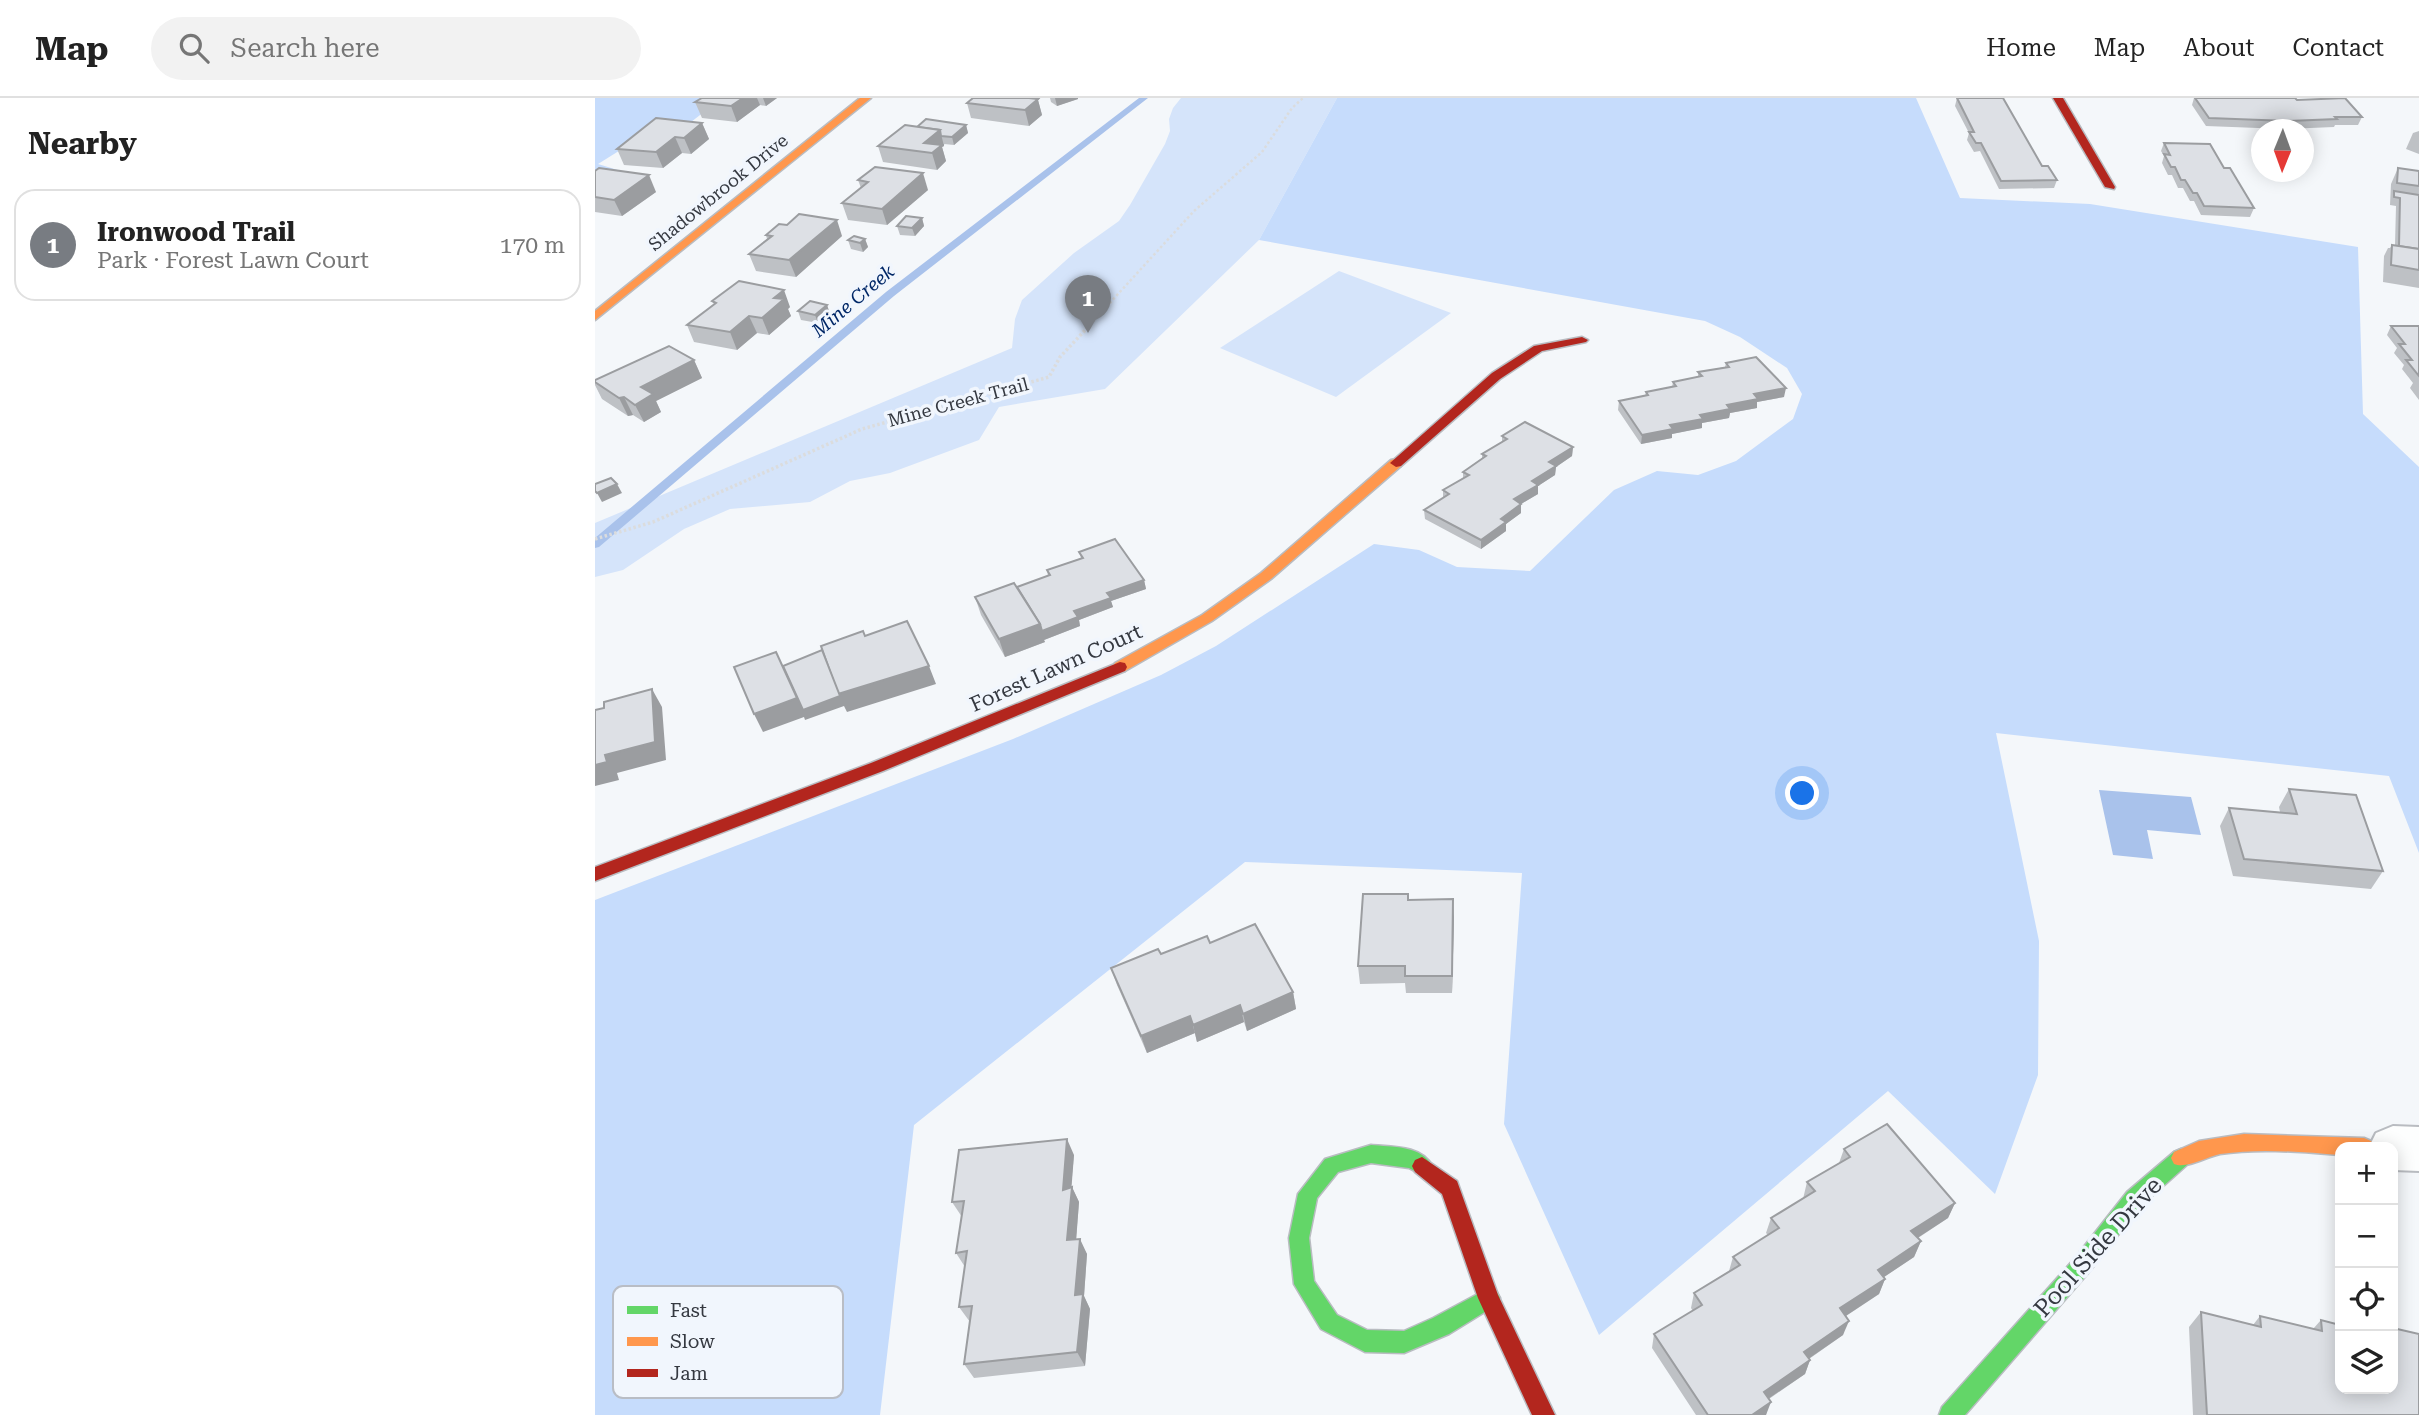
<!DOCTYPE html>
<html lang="en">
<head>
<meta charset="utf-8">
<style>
  :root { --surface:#fff; --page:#f2f2f2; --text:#222; --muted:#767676; --line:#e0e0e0; --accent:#787c82 }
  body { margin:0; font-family:"Roboto Serif",serif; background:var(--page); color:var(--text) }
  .controls { position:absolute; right:21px; bottom:21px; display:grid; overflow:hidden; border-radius:14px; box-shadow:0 4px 18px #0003 }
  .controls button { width:63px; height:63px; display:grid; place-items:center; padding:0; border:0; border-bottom:2px solid var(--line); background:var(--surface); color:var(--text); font:35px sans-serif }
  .compass { position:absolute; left:1656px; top:21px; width:63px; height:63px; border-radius:50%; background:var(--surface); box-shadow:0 4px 18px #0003; rotate:181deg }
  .you { position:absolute; left:1208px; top:696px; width:24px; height:24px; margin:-18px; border:5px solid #fff; border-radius:50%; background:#1a73e8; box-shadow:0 0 0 10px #1a73e833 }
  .badge { display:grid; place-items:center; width:46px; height:46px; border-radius:50%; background:var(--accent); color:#fff; font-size:23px; font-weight:700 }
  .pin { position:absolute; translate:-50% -58px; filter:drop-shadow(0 2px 4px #0008) }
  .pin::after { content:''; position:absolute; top:37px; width:24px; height:21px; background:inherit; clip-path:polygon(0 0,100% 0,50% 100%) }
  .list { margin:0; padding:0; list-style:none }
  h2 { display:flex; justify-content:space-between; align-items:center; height:91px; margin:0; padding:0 28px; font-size:30px }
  h2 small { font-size:23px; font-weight:400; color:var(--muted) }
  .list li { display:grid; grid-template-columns:46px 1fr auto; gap:21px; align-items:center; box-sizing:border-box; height:112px; margin:0 14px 14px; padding:0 14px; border:2px solid var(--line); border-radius:21px }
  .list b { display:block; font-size:26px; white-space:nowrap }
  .list p { margin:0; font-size:23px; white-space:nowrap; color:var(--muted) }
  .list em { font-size:23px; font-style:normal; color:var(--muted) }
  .icon { flex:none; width:38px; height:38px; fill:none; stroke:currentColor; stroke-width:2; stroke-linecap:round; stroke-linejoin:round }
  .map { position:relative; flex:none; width:1824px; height:1317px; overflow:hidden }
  header { display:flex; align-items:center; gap:42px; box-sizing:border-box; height:98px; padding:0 35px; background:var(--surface); border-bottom:2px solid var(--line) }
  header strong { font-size:33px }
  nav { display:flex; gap:38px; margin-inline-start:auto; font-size:24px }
  .search { width:490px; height:63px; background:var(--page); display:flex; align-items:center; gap:18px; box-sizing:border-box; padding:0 24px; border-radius:38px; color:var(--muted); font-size:26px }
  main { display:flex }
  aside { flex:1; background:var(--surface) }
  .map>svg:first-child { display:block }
  .green { fill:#d5e4fa }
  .forest { fill:#c6dcfc }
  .water { fill:#a9c2eb }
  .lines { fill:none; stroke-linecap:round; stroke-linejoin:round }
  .stream { fill:#a9c2eb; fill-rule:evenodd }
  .street-casing { stroke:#b9bcc1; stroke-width:4 }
  .fast-casing { stroke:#b9bcc1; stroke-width:3 }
  .slow-casing { stroke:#b9bcc1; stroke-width:3 }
  .jam-casing { stroke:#b9bcc1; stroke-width:3 }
  .path-far1 { stroke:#dbdcdd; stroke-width:2.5; stroke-dasharray:2.5 2.5; stroke-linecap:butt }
  .path { stroke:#dbdcdd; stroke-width:3.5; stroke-dasharray:2.5 2.5; stroke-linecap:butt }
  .street { fill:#fdfefe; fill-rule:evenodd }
  .fast { fill:#63d668; fill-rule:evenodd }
  .slow { fill:#ff974d; fill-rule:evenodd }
  .jam { fill:#b3261e; fill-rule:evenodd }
  .wall { fill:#bec1c5 }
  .shaded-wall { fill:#9b9da0 }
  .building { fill:#dde0e5; stroke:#9b9da0; stroke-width:2 }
  .labels { text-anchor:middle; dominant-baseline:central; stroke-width:7; stroke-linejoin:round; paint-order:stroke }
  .far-street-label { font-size:18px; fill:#353941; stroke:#f1f6fd }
  .far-water-label { font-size:19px; font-style:italic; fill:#002767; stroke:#f1f6fd }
  .street-label { font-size:21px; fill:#353941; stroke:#f1f6fd }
  .near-street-label { font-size:24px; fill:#353941; stroke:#f1f6fd }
  .key { fill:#f1f6fd; stroke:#b9bdc5; stroke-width:2 }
  .key-label { font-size:19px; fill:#353941 }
</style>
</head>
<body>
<header>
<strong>Map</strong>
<div class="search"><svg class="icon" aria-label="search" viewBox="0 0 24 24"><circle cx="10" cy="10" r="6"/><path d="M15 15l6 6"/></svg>Search here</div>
<nav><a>Home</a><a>Map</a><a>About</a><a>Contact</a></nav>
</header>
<main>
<aside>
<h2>Nearby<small></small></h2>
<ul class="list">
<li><span class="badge">1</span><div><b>Ironwood Trail</b><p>Park · Forest Lawn Court</p></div><em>170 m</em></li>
</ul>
</aside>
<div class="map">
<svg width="1824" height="1317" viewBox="0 0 1824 1317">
  <rect width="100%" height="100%" fill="#f4f7fa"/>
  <!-- green -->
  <g class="green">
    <path d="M586 0H742L664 142 510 291 404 309 384 342 295 375 255 383 215 404 135 411 89 431 28 472 0 479V425L417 250 420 221 427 202 479 155 524 123 535 107 570 46 575 33 574 21 578 10Z"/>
    <path d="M744 173 856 215 741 299 625 250Z"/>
  </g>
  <!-- forest -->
  <g class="forest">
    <path d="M0 0H127L96 24 27 51 3 66 26 73 0 87Z"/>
    <path d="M742 0H1321L1365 100 1495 106 1763 149 1768 316 1824 369V755L1794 678 1401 635 1444 843 1443 977 1400 1096 1293 993 1004 1237 909 1026 927 775 650 764 319 1027 285 1317H0V802L418 641 566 577 621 548 779 446 824 452 862 469 935 473 1019 392 1062 373 1103 377 1141 363 1198 321 1207 296 1192 270 1145 239 1110 223 664 142Z"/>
  </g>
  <!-- water -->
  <path class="water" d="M1504 692 1596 699 1606 737 1552 732 1558 761 1518 757Z"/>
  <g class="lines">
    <!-- stream -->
    <path class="stream" d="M544 0H553L299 198 4 449 0 450V440L291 194Z"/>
    <!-- street casing -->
    <g class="street-casing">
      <path id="street" d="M1798 1028 1824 1029V1073L1798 1072V1049H1774L1781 1035Z"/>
    </g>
    <!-- fast casing -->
    <g class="fast-casing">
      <g id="fast">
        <path d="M776 1047C796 1049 827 1047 837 1068L834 1074 827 1077 814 1070 776 1065 743 1074 722 1100 714 1140 719 1183 742 1217 772 1232 809 1233 838 1220 894 1190 901 1193 905 1200 901 1207 854 1236 809 1255 770 1254 726 1231 699 1186 694 1140 703 1096 730 1061Z"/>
        <path d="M1586 1051 1593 1054 1596 1060 1593 1066 1546 1108 1494 1174 1370 1317H1344L1347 1309 1480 1160 1532 1094 1579 1054Z"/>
      </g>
    </g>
    <!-- slow casing -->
    <g class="slow-casing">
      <g id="slow">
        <path d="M265 0H276L0 222V213Z"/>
        <path d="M801 361 806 362V368L676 481 617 523 530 573H520L518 569 520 565 607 517 666 475 796 362Z"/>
        <path d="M1649 1036 1769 1040 1776 1043 1779 1049H1745V1057C1706 1054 1665 1050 1625 1056 1611 1059 1592 1071 1579 1066L1576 1060 1579 1054 1604 1043Z"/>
      </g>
    </g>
    <!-- jam casing -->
    <g class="jam-casing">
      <g id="jam">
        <path d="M1458 0H1468L1520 89 1519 91 1510 89Z"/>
        <path d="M987 239 993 242 991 244 947 253 905 281 806 368 801 369 795 365 897 275 939 248Z"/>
        <path d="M525 564 530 565 532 569 530 573 288 673 0 783V769L276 665Z"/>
        <path d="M827 1059 862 1083 903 1197 960 1317H937L883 1200 847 1096 820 1074 817 1068 820 1062Z"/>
      </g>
    </g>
    <!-- path-far1 -->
    <path class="path-far1" d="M491 231 599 113 667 54 697 10 708 0"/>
    <!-- path -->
    <path class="path" d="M0 441 58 424 267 331 454 279 465 259 493 229"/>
    <!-- street -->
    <use href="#street" class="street"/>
    <!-- fast -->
    <use href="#fast" class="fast"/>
    <!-- slow -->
    <use href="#slow" class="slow"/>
    <!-- jam -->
    <use href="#jam" class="jam"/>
  </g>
  <!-- wall -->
  <g class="wall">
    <path d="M107 0H182L171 8 165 7 142 24 107 20 100 4Z"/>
    <path d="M378 0H445L443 2 447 17 434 28 376 20 372 5Z"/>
    <path d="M455 0H483V1L462 8 456 4Z"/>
    <path d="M1362 0 1447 68 1462 82 1459 90 1404 91 1385 53 1379 54 1372 42 1374 35 1360 8Z"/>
    <path d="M1599 0H1700L1702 2 1767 19 1763 27H1740L1739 29 1689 31 1611 28 1597 7Z"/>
    <path d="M107 25 114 41 96 56 87 55 68 70 29 67 22 51Z"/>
    <path d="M371 27 373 35 359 47 349 46V48L347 49 351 63 342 72 288 64 283 48Z"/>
    <path d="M1824 33V56L1811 51 1818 35Z"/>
    <path d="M1569 45 1629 70 1659 110 1655 119 1606 117 1599 103H1595L1588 90H1583L1577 77H1573L1567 65 1569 58 1566 53Z"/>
    <path d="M1803 70 1824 73V190L1788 184 1789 158 1793 150H1795L1797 147H1800L1801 108 1795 107 1796 86Z"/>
    <path d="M0 73 61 94 27 118 0 114Z"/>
    <path d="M263 82 333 92 292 127 253 122 247 105 266 90Z"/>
    <path d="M327 120 329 128 320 138 305 137 302 128Z"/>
    <path d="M192 127 247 138 201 179 161 173 154 156 172 141 171 137Z"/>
    <path d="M270 141 273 149 268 154 256 151 253 142Z"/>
    <path d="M117 203 195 209 193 211 196 218 174 237 162 235 142 252 99 244 92 227 119 206Z"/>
    <path d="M232 207 235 216 223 225 206 222 203 213Z"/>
    <path d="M1796 228H1824V302L1815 290 1818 285 1807 271 1809 267 1799 255 1802 250 1792 237Z"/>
    <path d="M99 262 107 280 61 303 66 314 49 324 38 317 33 318 7 301 0 287V282Z"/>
    <path d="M1131 265 1189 299 1162 304V310L1135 315 1134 320 1107 325V330L1077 336V340L1046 346 1023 312 1024 303 1050 298 1051 294 1077 289 1078 284 1103 279V274L1130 269Z"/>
    <path d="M907 338 978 349 977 358 961 369 960 377 943 388V396L926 406V415L911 426V433L886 451 830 421 829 412 848 400V392L868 380V374L887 360V356L907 344Z"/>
    <path d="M484 454 549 482 551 491 516 503 518 509 484 522 485 528 449 542 450 544 410 559 386 517 380 499 422 489 453 478 452 472 486 460Z"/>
    <path d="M1694 691 1788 773 1776 791 1638 778 1625 728 1634 710 1685 714 1684 709Z"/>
    <path d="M814 802 859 819 857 895H811L810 885 765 886 763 868Z"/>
    <path d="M615 845 698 894 701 911 652 933 649 924 602 944 600 935 552 955 522 887 516 870 566 856Z"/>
    <path d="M1249 1051 1360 1105 1353 1120 1323 1140 1326 1143 1319 1159 1289 1179 1290 1181 1284 1196 1251 1218 1248 1237 1214 1261 1215 1262 1210 1276 1174 1301 1171 1317H1101L1057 1250 1059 1236 1098 1213 1096 1210 1099 1195 1134 1173 1138 1159 1173 1137 1171 1135 1176 1120 1208 1101 1212 1084 1244 1065Z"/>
    <path d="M479 1057 476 1089H477L484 1104 481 1141 492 1156 489 1198 495 1211 490 1268 379 1280 369 1266 375 1224 364 1209 370 1169 361 1155 367 1119 357 1104Z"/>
    <path d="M1606 1214 1658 1227 1665 1218 1718 1231 1726 1222 1745 1291 1824 1317H1598L1594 1229Z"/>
  </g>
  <!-- shaded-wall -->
  <g class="shaded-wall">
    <path d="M148 0H162L165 7 142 24 136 8Z"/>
    <path d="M168 0H182L171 8Z"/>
    <path d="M425 0H445L443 2 447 17 434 28 430 12Z"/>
    <path d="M460 0H483V1L462 8Z"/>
    <path d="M107 25 114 41 96 56 89 40Z"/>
    <path d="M371 27 373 35 359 47 357 39Z"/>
    <path d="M345 32 349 48 347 49 351 63 342 72 337 55 329 45Z"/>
    <path d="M80 39 87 55 68 70 61 54Z"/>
    <path d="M328 75 333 92 292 127 287 111Z"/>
    <path d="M54 77 61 94 27 118 19 102Z"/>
    <path d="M327 120 329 128 320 138 317 130Z"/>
    <path d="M242 122 247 138 201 179 194 162Z"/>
    <path d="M270 141 273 149 268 154 265 145Z"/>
    <path d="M189 192 195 209 193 211 196 218 174 237 167 220 179 200Z"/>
    <path d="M232 207 235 216 223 225 220 217Z"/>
    <path d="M154 218 162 235 142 252 135 234Z"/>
    <path d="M99 262 107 280 61 303 66 314 49 324 40 307 46 289Z"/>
    <path d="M1191 290 1189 299 1162 304V310L1135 315 1134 320 1107 325V330L1077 336V340L1046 346 1047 337 1159 296Z"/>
    <path d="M29 299 38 317 33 318 24 300Z"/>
    <path d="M978 349 977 358 961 369 960 377 943 388V396L926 406V415L911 426V433L886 451V442L906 421 919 401 954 364Z"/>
    <path d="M22 386 27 395 7 404 2 395Z"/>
    <path d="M549 482 551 491 516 503 518 509 484 522 485 528 449 542 450 544 410 559 404 541 512 495Z"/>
    <path d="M228 552 334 568 341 586 252 614 249 608 210 622 209 619 168 634 159 616 190 572Z"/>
    <path d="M57 591 67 609 71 662 22 675 24 682 0 688V667L10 657Z"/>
    <path d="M858 801 859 819 857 895V878Z"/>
    <path d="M698 894 701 911 652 933 648 916Z"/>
    <path d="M645 907 649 924 602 944 598 927Z"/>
    <path d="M595 918 600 935 552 955 546 938Z"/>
    <path d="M472 1041 479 1057 475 1108 468 1092Z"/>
    <path d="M477 1089 484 1104 480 1157 472 1142Z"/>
    <path d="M1360 1105 1353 1120 1310 1148 1316 1133Z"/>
    <path d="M485 1141 492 1156 489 1198 495 1211 490 1268 482 1254 480 1197Z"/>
    <path d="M1326 1143 1319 1159 1277 1187 1283 1172Z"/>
    <path d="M1290 1181 1284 1196 1240 1225 1245 1210Z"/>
    <path d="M1254 1223 1248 1237 1203 1268 1209 1254Z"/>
    <path d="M1215 1262 1210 1276 1164 1307 1169 1294Z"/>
    <path d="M1176 1304 1171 1317H1157Z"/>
  </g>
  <!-- building -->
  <g class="building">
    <path d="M107 0H148L136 8 100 4Z"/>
    <path d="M378 0H434L443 1 430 12 372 5Z"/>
    <path d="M1362 0H1408L1447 68H1453L1462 82 1406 83 1386 45H1381L1374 34H1379Z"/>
    <path d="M1600 0H1700L1702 2 1750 0 1767 19H1740L1742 21 1693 23 1614 20Z"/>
    <path d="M61 20 107 25 89 40 80 39 61 54 22 51Z"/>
    <path d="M331 21 371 27 357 39 346 38 345 32 322 29Z"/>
    <path d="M310 27 345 32 329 45 347 47 337 55 283 48Z"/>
    <path d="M1569 45 1615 46 1629 70H1635L1659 110 1609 108 1602 95H1598L1590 82H1586L1580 69H1576L1569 56 1575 57Z"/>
    <path d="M280 69 328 75 287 111 247 105 273 84 263 82Z"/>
    <path d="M4 70 54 77 19 102 0 99V73Z"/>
    <path d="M1803 70 1824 73V88L1802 85Z"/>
    <path d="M1799 93 1824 97V151L1804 148 1805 100 1799 99Z"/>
    <path d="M204 116 242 122 194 162 154 156 177 138 171 137 184 126 192 127Z"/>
    <path d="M311 118 327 120 317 130 302 128Z"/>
    <path d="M259 138 270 141 265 145 253 142Z"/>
    <path d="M1797 147 1824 151V172L1796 167Z"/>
    <path d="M144 183 189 192 179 200 189 201 167 220 154 218 135 234 92 227 121 205 117 203Z"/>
    <path d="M215 203 232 207 220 217 203 213Z"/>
    <path d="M1796 228H1824V278L1811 262H1817L1804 246H1810Z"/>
    <path d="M74 248 99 262 46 289 58 296 40 307 29 299 24 300 0 284V282Z"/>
    <path d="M1161 259 1191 290 1159 296 1163 301 1132 307 1135 311 1105 317 1108 321 1075 327 1078 331 1047 337 1024 303 1053 297 1051 294 1081 288 1078 284 1107 278 1103 274 1134 269 1131 265Z"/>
    <path d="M930 324 978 349 954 364 961 368 937 383 943 387 919 401 926 406 906 421 911 424 886 442 829 412 854 396 848 392 874 377 868 374 891 358 887 356 912 341 907 338Z"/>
    <path d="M16 380 22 386 2 395 0 393V386Z"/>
    <path d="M520 441 549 482 512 495 516 500 479 513 483 519 447 533 445 526 422 489 455 477 452 472 488 460 484 454Z"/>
    <path d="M419 485 445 526 404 541 380 499Z"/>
    <path d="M312 523 334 568 243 596 226 548 268 533 270 538Z"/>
    <path d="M227 552 245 598 208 612 188 568Z"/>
    <path d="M181 554 202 600 159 616 139 569Z"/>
    <path d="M57 591 60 644 10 657 12 664 0 667V612L9 610V604Z"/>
    <path d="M1694 691 1761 697 1788 773 1649 761 1634 710 1702 716Z"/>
    <path d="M768 796H813V802L858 801 857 878H810V868H763Z"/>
    <path d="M660 826 698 894 648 916 645 907 598 927 595 918 546 938 516 870 563 851 566 856 612 838 615 845Z"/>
    <path d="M1292 1026 1360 1105 1316 1133 1326 1143 1283 1172 1290 1181 1245 1210 1254 1223 1209 1254 1215 1262 1169 1294 1176 1304 1157 1317H1113L1059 1236 1107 1207 1099 1195 1145 1167 1138 1159 1184 1130 1176 1120 1220 1093 1212 1084 1255 1059 1249 1051Z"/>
    <path d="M472 1041 468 1092 477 1089 472 1142 485 1141 480 1197 488 1196 482 1254 369 1266 377 1208 364 1209 372 1153 361 1155 369 1103 357 1104 364 1052Z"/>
    <path d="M1606 1214 1666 1229 1665 1218 1727 1233 1726 1222 1745 1227V1291H1798V1230L1824 1236V1317H1612Z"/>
  </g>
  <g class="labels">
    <!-- far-street labels -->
    <g class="far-street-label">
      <text transform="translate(123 94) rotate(-39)">Shadowbrook Drive</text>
      <text transform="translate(363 304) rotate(-15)">Mine Creek Trail</text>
    </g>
    <!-- far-water labels -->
    <g class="far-water-label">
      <text transform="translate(258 203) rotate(-40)">Mine Creek</text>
    </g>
    <!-- street labels -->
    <g class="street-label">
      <text transform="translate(461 570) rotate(-24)">Forest Lawn Court</text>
    </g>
    <!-- near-street labels -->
    <g class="near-street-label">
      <text transform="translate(1503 1149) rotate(-48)">Pool Side Drive</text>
    </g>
  </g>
  <!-- legend -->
  <rect x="18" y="1188" width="230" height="112" rx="10" class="key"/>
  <rect x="32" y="1208" width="31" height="8" fill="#63d668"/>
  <rect x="32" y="1239" width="31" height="9" fill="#ff974d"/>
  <rect x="32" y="1271" width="31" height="8" fill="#b3261e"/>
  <g class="key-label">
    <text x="75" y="1219">Fast</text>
    <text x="75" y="1250">Slow</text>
    <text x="75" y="1282">Jam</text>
  </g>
</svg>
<div class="controls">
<button>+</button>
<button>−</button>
<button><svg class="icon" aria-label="locate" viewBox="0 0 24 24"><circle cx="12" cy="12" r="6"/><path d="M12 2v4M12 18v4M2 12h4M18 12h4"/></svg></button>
<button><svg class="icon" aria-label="layers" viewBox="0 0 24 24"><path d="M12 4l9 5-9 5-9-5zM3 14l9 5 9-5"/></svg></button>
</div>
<svg class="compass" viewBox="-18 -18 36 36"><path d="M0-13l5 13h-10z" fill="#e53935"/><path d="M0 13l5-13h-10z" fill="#767676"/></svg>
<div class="you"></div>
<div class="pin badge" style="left:493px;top:235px">1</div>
</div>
</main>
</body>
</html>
